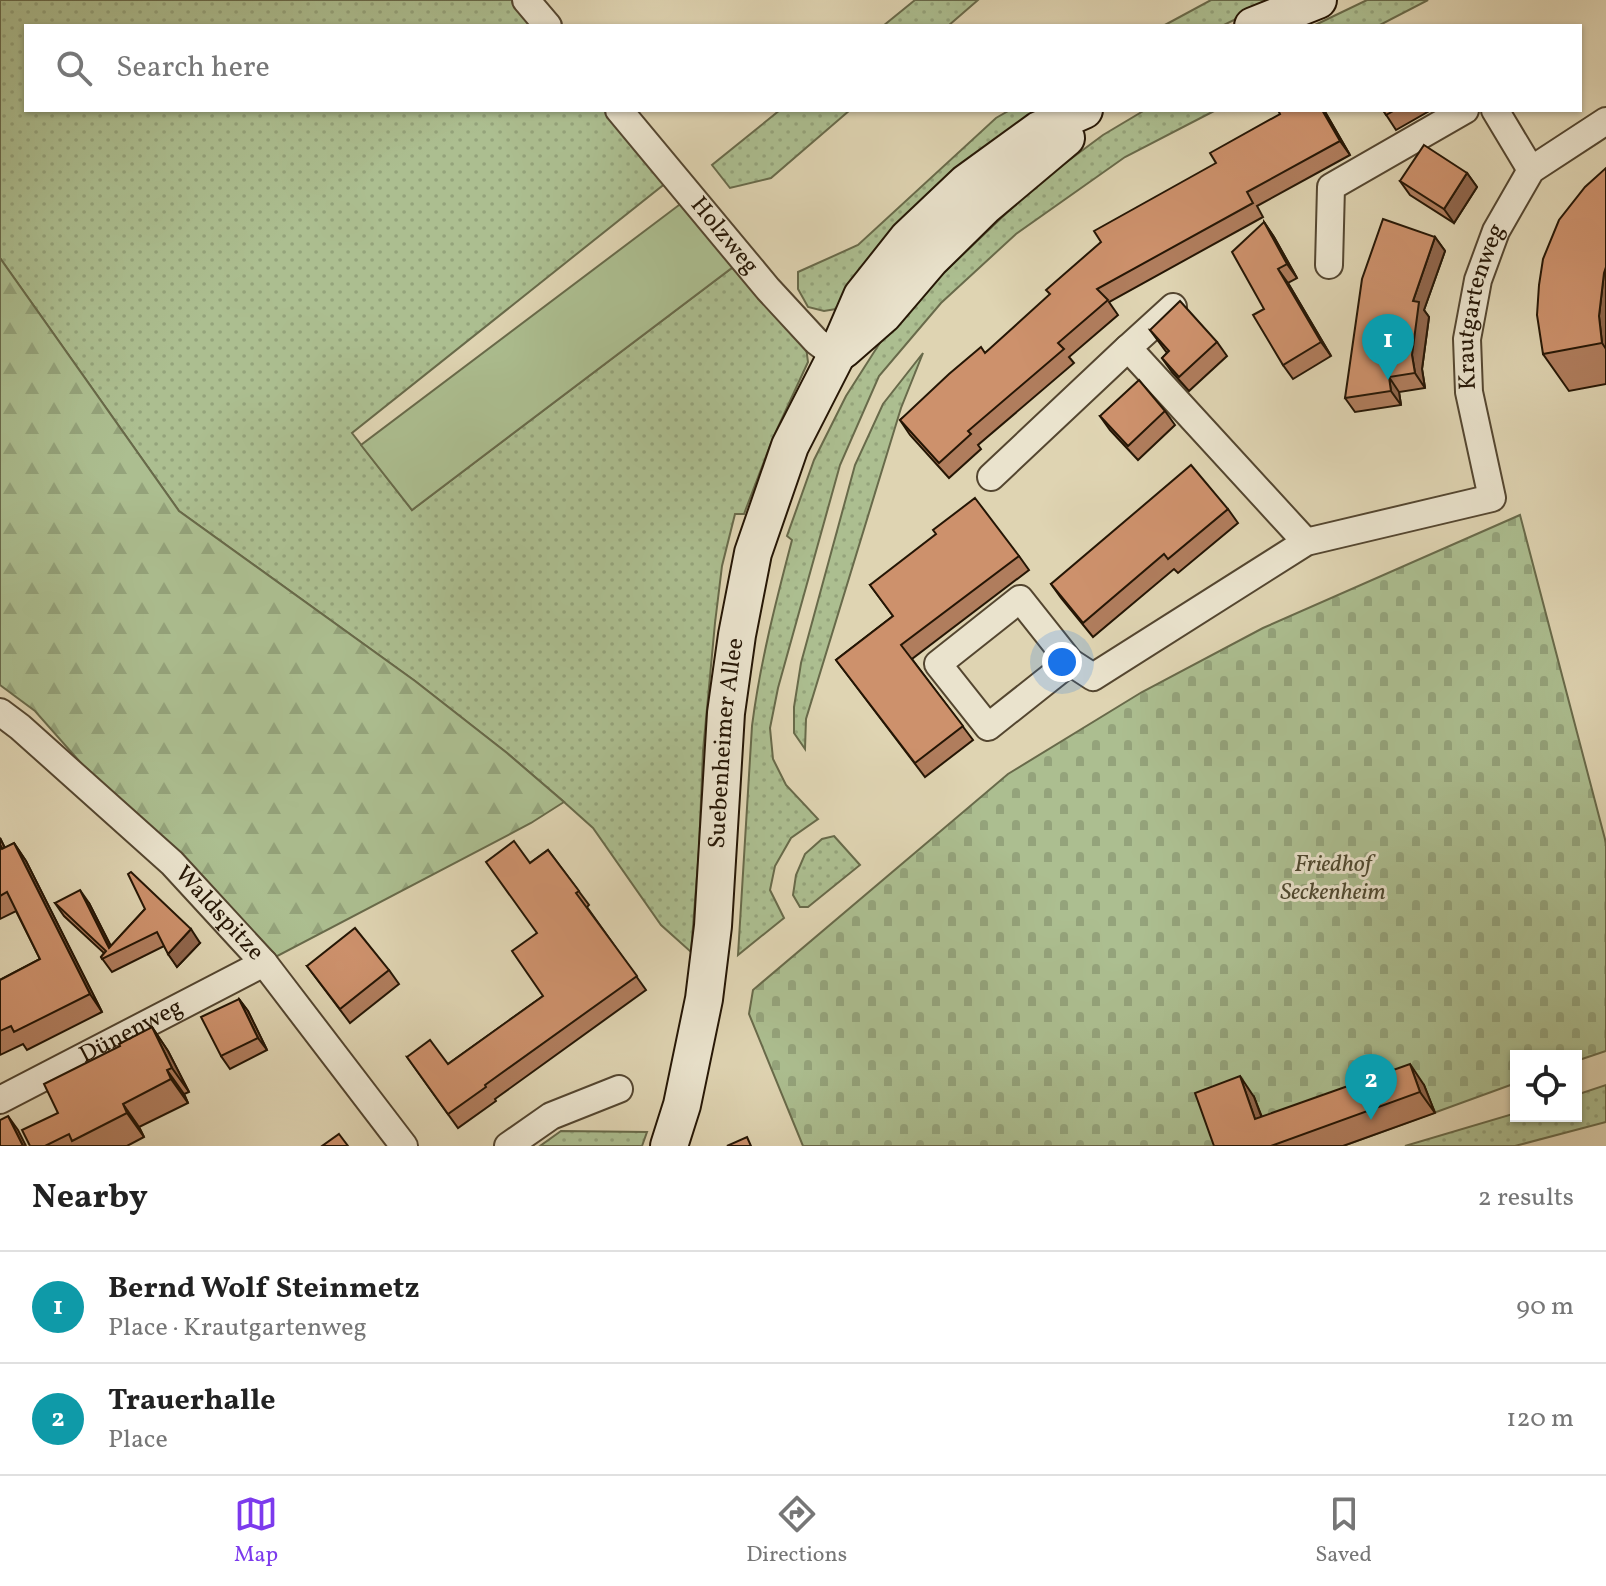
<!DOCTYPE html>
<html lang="en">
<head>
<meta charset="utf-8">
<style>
  :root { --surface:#fff; --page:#f6f6f6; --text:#222; --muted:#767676; --line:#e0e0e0; --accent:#7c3aed }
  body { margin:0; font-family:Vollkorn,serif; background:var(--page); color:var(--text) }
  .controls { position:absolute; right:24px; bottom:24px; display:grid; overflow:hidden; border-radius:0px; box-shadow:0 2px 6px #0004 }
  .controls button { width:72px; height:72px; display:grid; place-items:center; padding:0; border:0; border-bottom:2px solid var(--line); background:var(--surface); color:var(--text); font:40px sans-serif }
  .you { position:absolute; left:1062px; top:662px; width:28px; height:28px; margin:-20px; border:6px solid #fff; border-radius:50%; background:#1a73e8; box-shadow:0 0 0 12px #1a73e833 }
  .badge { display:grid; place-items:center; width:52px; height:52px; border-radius:50%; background:var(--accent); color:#fff; font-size:26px; font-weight:700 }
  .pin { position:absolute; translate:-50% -66px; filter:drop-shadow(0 2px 4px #0008) }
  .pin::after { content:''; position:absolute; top:42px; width:28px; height:24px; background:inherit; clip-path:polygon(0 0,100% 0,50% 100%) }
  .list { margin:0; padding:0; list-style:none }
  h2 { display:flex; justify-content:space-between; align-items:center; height:104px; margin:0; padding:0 32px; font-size:34px }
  h2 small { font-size:26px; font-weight:400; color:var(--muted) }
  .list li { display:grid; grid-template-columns:52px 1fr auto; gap:24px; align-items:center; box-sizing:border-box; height:112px; padding:0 32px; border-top:2px solid var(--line) }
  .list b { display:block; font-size:30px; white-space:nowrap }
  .list p { margin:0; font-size:26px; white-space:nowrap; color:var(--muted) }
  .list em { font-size:26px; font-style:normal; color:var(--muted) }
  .icon { flex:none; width:44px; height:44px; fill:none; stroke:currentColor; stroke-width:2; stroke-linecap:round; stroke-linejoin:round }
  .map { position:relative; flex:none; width:1606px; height:1146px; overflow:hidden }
  .search { position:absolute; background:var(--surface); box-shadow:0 2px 6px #0004; left:24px; right:24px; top:24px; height:88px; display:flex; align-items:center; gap:20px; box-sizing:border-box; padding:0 28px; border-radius:0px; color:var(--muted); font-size:30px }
  .sheet { height:328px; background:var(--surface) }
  nav { display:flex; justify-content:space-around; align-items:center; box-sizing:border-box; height:112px; border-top:2px solid var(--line); background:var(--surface); font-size:22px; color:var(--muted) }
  nav a { display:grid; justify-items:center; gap:4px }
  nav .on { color:var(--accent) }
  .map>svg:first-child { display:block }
  .grass { fill:url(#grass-dots); stroke:#686a4a; stroke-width:2 }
  .forest { fill:url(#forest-firs); stroke:#686a4a; stroke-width:2 }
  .cemetery { fill:url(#cemetery-stones); stroke:#686a4a; stroke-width:2 }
  .green { fill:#acbe90; stroke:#686a4a; stroke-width:2 }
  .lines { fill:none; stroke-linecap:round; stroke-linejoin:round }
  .minor-casing { stroke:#544630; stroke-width:30 }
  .secondary-casing { stroke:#251605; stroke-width:40 }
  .minor { stroke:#eae3cd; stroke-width:26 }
  .secondary { stroke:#eae3cd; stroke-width:36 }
  .wall { fill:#b07d5d; stroke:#251605; stroke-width:2 }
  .shaded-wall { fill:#90664c; stroke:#251605; stroke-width:2 }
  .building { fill:#cd916c; stroke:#251605; stroke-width:2 }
  .labels { text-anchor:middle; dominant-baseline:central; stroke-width:6; stroke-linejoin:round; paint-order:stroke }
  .street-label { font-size:24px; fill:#251605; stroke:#eae3cd }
  .park-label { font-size:24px; font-style:italic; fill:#4e482f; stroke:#eae3cd }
</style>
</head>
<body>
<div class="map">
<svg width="1606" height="1146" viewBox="0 0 1606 1146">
  <defs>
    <pattern id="grass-dots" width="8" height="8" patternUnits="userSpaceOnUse" patternTransform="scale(2)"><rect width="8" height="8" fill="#acbe90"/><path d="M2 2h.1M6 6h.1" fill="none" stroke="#94a37b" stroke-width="1.8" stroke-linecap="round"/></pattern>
    <pattern id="forest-firs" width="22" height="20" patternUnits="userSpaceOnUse" patternTransform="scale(2)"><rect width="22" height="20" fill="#acbe90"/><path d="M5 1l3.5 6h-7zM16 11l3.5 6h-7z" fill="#94a37b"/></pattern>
    <pattern id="cemetery-stones" width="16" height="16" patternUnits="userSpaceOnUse" patternTransform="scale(2)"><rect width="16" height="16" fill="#acbe90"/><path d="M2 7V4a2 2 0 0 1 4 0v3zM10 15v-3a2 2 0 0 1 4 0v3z" fill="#94a37b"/></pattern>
  </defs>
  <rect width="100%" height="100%" fill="#dfd4b2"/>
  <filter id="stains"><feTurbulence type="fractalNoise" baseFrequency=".0025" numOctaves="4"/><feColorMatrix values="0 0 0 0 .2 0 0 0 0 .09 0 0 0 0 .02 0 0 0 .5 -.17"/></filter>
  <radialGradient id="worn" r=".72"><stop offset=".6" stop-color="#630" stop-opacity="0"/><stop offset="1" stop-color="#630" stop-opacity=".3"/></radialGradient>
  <!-- grass -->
  <g class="grass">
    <path d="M0 0H519L540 26H26V110H609L667 182 352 433 412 510 737 264 806 347 808 362 773 438 744 514H735L722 566 715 623 703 751 699 850 691 952 661 925 593 828 564 802 507 753 415 681 179 511 0 258Z"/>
    <path d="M915 0H978L948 26H883Z"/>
    <path d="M1211 0H1274L1222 26H1163Z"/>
    <path d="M1367 0H1428L1378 26H1313Z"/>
    <path d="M780 110H850L771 178 730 188 712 165Z"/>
    <path d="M1010 110H1059L848 307 824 311 808 307 798 289V272L858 245 996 118Z"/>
    <path d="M1145 110H1216L1125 157 1016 234 941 303 879 376 840 465 778 688 770 728 773 759 786 785 818 819 791 838 775 866 770 890 784 918 738 955 752 726C760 663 776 601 792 540L787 536 814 460 846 396 883 338 936 280 1037 184 1103 135Z"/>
    <path d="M923 353 901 408 806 719 805 749 794 733V707L801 663 855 465 883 404Z"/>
    <path d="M834 836 860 865 808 907H800L793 895 796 875 805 854 822 839Z"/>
    <path d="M1606 1085V1122L1515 1146H1405L1516 1113V1116H1576V1095Z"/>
    <path d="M561 1131 647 1132 642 1146H540Z"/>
  </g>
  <!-- forest -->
  <path class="forest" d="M0 258 179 511 415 681 507 753 564 802 531 823 264 963 164 857 35 711 0 685Z"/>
  <!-- cemetery -->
  <path class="cemetery" d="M1520 515 1606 843V1051L1576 1061V1056H1516V1083L1343 1146H803L749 1014 753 990 1008 774 1142 692 1263 628Z"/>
  <!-- green -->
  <path class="green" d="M683 202 737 264 412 510 361 445Z"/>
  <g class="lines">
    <!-- minor casing -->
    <g class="minor-casing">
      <g id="minor">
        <path d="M526 0 548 26"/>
        <path id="s1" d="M619 110 768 289 816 341 836 356"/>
        <path d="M1495 110 1531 170"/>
        <path d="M1329 265 1331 187 1465 110"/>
        <path d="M1173 307 1128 348 1306 542"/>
        <path d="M991 477 1128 348"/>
        <path d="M1020 599 1070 662 988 727 938 664Z"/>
        <path id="s2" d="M1070 662 1093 677 1306 542 1492 498 1469 392 1467 339 1478 280 1496 231 1531 170 1606 121"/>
        <path id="s3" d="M0 712 20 727 172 863 264 963 404 1146"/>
        <path id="s4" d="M0 1100 264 963"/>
        <path d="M508 1146 551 1116 619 1089"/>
      </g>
    </g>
    <!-- secondary casing -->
    <g class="secondary-casing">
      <g id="secondary">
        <path d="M1253 26 1318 0"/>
        <path d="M843 350 883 315 930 260 985 206 1066 138"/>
        <path id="s5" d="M669 1146 682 1105 704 999 713 926 726 713 737 635 753 553 790 446 836 356 862 296 908 238 966 183 1039 130 1084 110"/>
      </g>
    </g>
    <!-- minor -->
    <use href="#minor" class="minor"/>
    <!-- secondary -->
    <use href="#secondary" class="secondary"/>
  </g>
  <!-- wall -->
  <g class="wall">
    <path d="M1324 110 1350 155 1257 206 1263 217 1109 302 1118 315 1069 357 1074 363 978 445 981 449 949 478 910 435 900 420 985 353Z"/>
    <path d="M1383 110H1431L1396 130Z"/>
    <path d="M1606 168V384L1569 391 1543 354Z"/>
    <path d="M1467 173 1477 187 1454 223 1410 195 1400 181Z"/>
    <path d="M1264 222 1274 237 1297 278 1288 283 1331 356 1293 379 1283 365 1264 309Z"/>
    <path d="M1435 237 1445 251 1424 310 1429 317 1422 369 1425 388 1399 392 1401 405 1355 412 1345 398Z"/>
    <path d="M1150 330 1217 342 1227 356 1189 391 1172 372 1162 358 1167 353Z"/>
    <path d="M1165 411 1175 425 1138 460 1110 430 1100 416Z"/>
    <path d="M1228 509 1238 523 1178 573 1174 569 1093 637 1061 598 1051 584Z"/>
    <path d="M1019 556 1029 570 912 659 973 740 925 777 836 660 893 616 870 585Z"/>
    <path d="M0 838 5 848 14 843 26 861 102 1012 27 1050 23 1044 0 1055V980L40 959 16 911 0 919Z"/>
    <path d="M548 850 589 905 587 907 646 990 495 1099 496 1101 458 1128 407 1057 448 1064 543 996 530 863Z"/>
    <path d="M55 903H89L111 946 145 909 200 943 177 967 164 946 112 972 101 957 104 953 64 916Z"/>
    <path d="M307 966 389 970 399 984 350 1023Z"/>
    <path d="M239 999 248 1011 267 1050 230 1069 221 1056Z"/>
    <path d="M152 1027 168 1051 189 1092 184 1094 188 1103 139 1127 144 1137 127 1146H30L58 1113Z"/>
    <path d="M1424 1085 1435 1113 1343 1146H1214L1254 1097 1262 1117Z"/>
  </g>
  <!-- shaded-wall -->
  <g class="shaded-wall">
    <path d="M1322 110H1324L1350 155 1340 141Z"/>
    <path d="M1467 173 1477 187 1454 223 1444 209Z"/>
    <path d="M1264 222 1274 237 1297 278 1287 264Z"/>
    <path d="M1435 237 1445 251 1424 310 1429 317 1422 369 1425 388 1415 373 1412 355 1413 301Z"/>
    <path d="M1606 267V349L1602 343 1599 316 1604 273Z"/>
    <path d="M1278 269 1288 283 1331 356 1321 342Z"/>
    <path d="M1389 377 1399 392 1401 405 1391 391Z"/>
    <path d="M0 838 14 867 0 845Z"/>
    <path d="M14 843 26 861 102 1012 90 994Z"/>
    <path d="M80 890 89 903 114 953 109 948Z"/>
    <path d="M191 929 200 943 177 967 168 954Z"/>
    <path d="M239 999 248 1011 267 1050 258 1038Z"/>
    <path d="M152 1027 168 1051 189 1092 172 1068Z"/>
    <path d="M1410 1064 1424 1085 1435 1113 1420 1092Z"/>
    <path d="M167 1070 184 1094 188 1103 171 1079Z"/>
    <path d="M1240 1076 1254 1097 1270 1140 1255 1119Z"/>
    <path d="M123 1104 139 1127 144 1137 127 1113Z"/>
    <path d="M8 1116 18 1130 26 1146H23Z"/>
  </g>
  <!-- building -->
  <g class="building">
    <path d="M1278 110H1322L1340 141 1247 192 1253 203 1097 289 1108 300 1058 343 1064 349 968 431 971 434 939 463 900 420 949 374 981 347 985 353 1050 294 1046 290 1101 242 1094 231 1216 163 1210 153 1280 114Z"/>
    <path d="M1383 110H1395L1386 115Z"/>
    <path d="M1424 145 1467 173 1444 209 1400 181Z"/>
    <path d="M1606 168V267L1604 273 1599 316 1602 343 1543 354 1537 315 1539 285 1543 259 1559 220 1585 187Z"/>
    <path d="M1383 219 1435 237 1413 301 1419 302 1412 355 1415 373 1389 377 1391 391 1345 398 1362 279Z"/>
    <path d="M1264 222 1287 264 1278 269 1321 342 1283 365 1253 315 1264 309 1232 252Z"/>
    <path d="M1180 301 1217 342 1179 377 1162 358 1169 351 1150 330Z"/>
    <path d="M1139 380 1165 411 1128 446 1100 416Z"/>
    <path d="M1191 465 1228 509 1168 559 1164 554 1083 623 1051 584Z"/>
    <path d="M975 498 1019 556 901 645 963 726 915 763 836 660 893 616 870 585 936 534 933 530Z"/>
    <path d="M514 841 530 863 548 850 579 891 576 893 637 976 485 1085 486 1087 448 1114 407 1057 430 1040 448 1064 543 996 512 951 537 933 486 862Z"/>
    <path d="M14 843 90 994 14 1032 11 1026 0 1031V980L40 959 7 892 0 896V845L2 849Z"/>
    <path d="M131 872 191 929 168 954 157 932 102 959 101 957 106 951 55 903 80 890 109 948 145 909 128 874Z"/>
    <path d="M355 928 389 970 340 1009 307 966Z"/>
    <path d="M239 999 258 1038 221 1056 201 1017Z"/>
    <path d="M152 1027 172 1068 167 1070 171 1079 123 1104 127 1113 72 1141 69 1134 45 1146H30L22 1130 58 1113 44 1084 120 1046 119 1044Z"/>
    <path d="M1410 1064 1420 1092 1271 1146H1214L1195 1093 1240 1076 1255 1119Z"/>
    <path d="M8 1116 23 1146H0V1120Z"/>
    <path d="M339 1134 348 1146H322Z"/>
    <path d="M747 1137 751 1146H727Z"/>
  </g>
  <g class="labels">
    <!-- street labels -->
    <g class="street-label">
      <text stroke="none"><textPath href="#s1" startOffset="164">Holzweg</textPath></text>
      <text stroke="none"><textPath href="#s2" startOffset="666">Krautgartenweg</textPath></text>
      <text stroke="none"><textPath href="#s5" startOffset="408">Suebenheimer Allee</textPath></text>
      <text stroke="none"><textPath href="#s3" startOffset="298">Waldspitze</textPath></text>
      <text stroke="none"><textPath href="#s4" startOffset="148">Dünenweg</textPath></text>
    </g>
    <!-- park labels -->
    <g class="park-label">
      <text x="1333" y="865">Friedhof<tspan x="1333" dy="28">Seckenheim</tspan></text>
    </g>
  </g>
  <rect width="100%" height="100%" filter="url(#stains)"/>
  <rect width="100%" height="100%" fill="url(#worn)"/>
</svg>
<div class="controls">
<button><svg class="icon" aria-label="locate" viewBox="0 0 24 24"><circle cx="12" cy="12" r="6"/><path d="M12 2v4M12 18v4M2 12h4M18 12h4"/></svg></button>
</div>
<div class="you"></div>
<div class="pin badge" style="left:1388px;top:380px;background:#0f9aa8">1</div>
<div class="pin badge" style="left:1371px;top:1120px;background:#0f9aa8">2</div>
<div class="search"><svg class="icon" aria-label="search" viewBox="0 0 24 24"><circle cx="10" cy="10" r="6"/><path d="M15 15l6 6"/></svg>Search here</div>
</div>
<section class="sheet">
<h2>Nearby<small>2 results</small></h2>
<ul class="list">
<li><span class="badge" style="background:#0f9aa8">1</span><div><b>Bernd Wolf Steinmetz</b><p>Place · Krautgartenweg</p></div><em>90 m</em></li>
<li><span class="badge" style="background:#0f9aa8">2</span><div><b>Trauerhalle</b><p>Place</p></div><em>120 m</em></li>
</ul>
</section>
<nav>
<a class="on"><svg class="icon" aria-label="map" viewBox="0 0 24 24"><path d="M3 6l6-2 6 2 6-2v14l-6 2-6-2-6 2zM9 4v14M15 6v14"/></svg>Map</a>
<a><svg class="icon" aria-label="directions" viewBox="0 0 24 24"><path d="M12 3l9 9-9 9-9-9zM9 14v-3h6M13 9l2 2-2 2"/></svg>Directions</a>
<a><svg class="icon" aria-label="saved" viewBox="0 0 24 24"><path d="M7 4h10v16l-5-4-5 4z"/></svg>Saved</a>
</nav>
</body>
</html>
